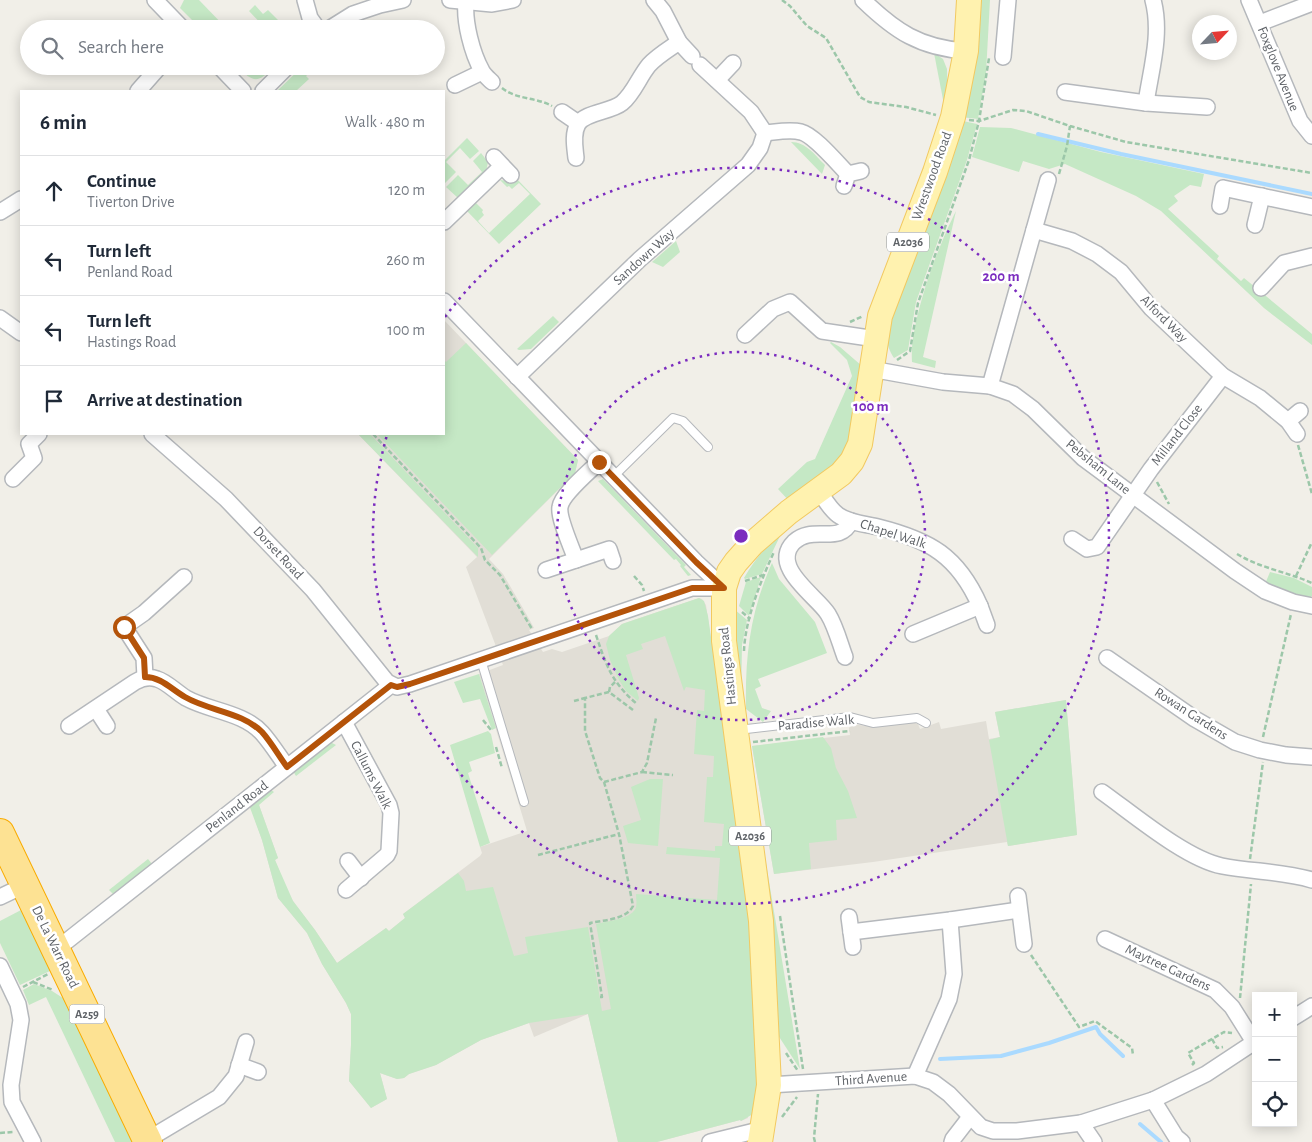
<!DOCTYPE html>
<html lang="en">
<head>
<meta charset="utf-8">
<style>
  :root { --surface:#fff; --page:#f6f6f7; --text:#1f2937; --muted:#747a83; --line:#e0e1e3 }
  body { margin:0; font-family:"Alegreya Sans",sans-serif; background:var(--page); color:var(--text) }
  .controls { position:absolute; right:15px; bottom:15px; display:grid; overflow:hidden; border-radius:0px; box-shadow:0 2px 12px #0003 }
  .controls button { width:45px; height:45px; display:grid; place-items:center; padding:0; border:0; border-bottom:1px solid var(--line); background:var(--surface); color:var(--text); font:25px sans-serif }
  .compass { position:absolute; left:1192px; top:15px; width:45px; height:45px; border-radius:50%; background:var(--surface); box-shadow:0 2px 12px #0003; rotate:64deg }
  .stop { position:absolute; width:15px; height:15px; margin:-11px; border:4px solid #b45309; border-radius:50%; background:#fff }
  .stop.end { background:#b45309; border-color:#fff; box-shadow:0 1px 5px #0008 }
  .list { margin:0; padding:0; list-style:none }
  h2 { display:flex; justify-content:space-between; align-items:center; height:65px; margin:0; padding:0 20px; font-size:21px }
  h2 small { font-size:16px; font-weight:400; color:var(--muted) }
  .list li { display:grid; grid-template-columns:32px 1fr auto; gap:15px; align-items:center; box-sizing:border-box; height:70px; padding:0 20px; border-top:1px solid var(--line) }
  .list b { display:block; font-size:19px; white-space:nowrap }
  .list p { margin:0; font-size:16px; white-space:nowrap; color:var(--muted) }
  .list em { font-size:16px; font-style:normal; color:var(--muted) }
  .icon { flex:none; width:28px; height:28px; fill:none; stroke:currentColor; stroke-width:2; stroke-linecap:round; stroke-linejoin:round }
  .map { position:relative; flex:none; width:1312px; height:1142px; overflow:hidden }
  .search { position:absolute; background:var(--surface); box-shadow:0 2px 12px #0003; left:20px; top:20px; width:425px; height:55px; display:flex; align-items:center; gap:12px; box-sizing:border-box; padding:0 18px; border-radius:28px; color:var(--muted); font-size:19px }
  .panel { position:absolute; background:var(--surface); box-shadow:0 2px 12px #0003; left:20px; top:90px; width:425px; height:345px; border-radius:0px }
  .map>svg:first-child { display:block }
  .education { fill:#e1ded6 }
  .green { fill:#c5e8c5 }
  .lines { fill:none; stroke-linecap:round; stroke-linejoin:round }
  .stream { stroke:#aadaff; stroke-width:4 }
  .lane-casing { stroke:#b5b8bc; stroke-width:10 }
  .street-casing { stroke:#b5b8bc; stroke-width:18 }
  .primary-casing { stroke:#f2c960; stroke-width:26 }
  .highway-casing { stroke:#f9ab00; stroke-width:30 }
  .path { stroke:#9cc7a9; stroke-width:2.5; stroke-dasharray:5 2.5; stroke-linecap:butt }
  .lane { stroke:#fff; stroke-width:8 }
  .street { stroke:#fff; stroke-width:15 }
  .primary { stroke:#fff2af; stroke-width:24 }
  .highway { stroke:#fde293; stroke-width:28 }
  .route { stroke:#b45309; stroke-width:6 }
  .ring { fill:none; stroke:#7b2cbf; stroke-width:2.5; stroke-dasharray:2.5 5 }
  .labels { text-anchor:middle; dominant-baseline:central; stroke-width:5; stroke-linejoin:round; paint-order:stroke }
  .shield { fill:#fff; stroke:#8f9295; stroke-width:1 }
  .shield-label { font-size:12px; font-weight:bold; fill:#5f6368 }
  .street-label { font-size:14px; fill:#5f6368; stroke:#fff }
  .centre { fill:#7b2cbf; stroke:#fff; stroke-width:2.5 }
  .ring-label { font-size:15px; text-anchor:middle; font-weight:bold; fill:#7b2cbf; stroke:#fff; stroke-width:5; stroke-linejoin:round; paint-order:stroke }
</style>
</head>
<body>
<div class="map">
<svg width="1312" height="1142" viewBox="0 0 1312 1142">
  <rect width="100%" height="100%" fill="#f1efe8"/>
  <!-- education -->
  <g class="education">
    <path d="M444 320 578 460 575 473 489 559 503 574 528 617 534 628 529 630 543 652 552 649 562 652 609 636 622 624 699 598 702 599 706 605 739 835 748 1118 741 1121 740 1120 657 1142H618L588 1014 534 1037 529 1023 481 1040 436 1065 409 1074 404 1078 397 1079 380 1073 387 1099 371 1108 349 1081 351 1045V1014L346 1003 322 964 307 933 278 898 262 840 252 811 259 805 278 858 275 860 287 891 293 901 315 930 337 963 386 928 389 931 405 918 403 914 480 856 482 853 480 847 527 831 479 674 503 665 466 567 477 557 358 434H444Z"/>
    <path d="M1066 700 1077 835 1008 846 1007 842 873 862 774 874 752 746 850 735 849 728 852 724 874 727 913 722 918 724 920 729 939 722 941 729 986 721 989 739 1000 737 995 712Z"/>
  </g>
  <!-- green -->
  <g class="green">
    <path d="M184 0H199L227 29H201L180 8Z"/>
    <path d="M977 0H990L986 73 978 119 961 117Z"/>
    <path d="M255 5 263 14 268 10 287 29H276L275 27 273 29H266L249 11Z"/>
    <path d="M934 53 943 59 947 69 948 109 946 115Z"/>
    <path d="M237 66H275C258 83 254 84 237 66Z"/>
    <path d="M303 66H317L306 76 309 79 296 91H277Z"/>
    <path d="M963 121 977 124 967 160 916 302 908 350 894 358C884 342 887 335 891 318Z"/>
    <path d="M980 127 1011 128 1101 152 1204 174 1201 187 1190 185 1174 196 1178 201 1168 209 1219 256 1217 259 1241 281 1244 278 1312 334V345L1264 308 1161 211 1136 196 1065 164 1049 169 1023 161 1019 172 972 157Z"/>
    <path d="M467 138 479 151 470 159 460 148 446 162 456 172 444 184V161Z"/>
    <path d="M791 142C806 142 815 155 825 165L822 174Z"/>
    <path d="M481 153 488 162 486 172 458 198 446 187 458 175 468 185 482 172 473 161Z"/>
    <path d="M516 178 541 204 499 244 466 210 475 202 483 210 482 212 484 215 478 221 489 233 530 194 519 183 512 189 509 186 507 187 500 180 509 181Z"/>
    <path d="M956 211 923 357 936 361 935 368 912 362C909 323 938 246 956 211Z"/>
    <path d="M676 241 680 252 663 267 652 262Z"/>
    <path d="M553 316 559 322 531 349 519 350 517 349Z"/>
    <path d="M831 342 840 347 862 366 846 459 791 503 778 489 807 462 815 459 852 376 847 360 830 343Z"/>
    <path d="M466 343 578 460 575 473 492 555 377 434H444V360L446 362Z"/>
    <path d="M358 434H370L478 548V557Z"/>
    <path d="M603 479 686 565 684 567 691 575 688 576 680 566 681 565 676 559 674 560 598 481Z"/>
    <path d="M792 517 780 536 762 574 745 579 744 578C757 555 775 537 792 517Z"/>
    <path d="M772 563 779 579 815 622 827 653 758 679 761 686 755 689 762 708 771 711 763 722 746 709C745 656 750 612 772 563Z"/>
    <path d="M1270 572 1294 578 1312 587V596L1305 600 1265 584Z"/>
    <path d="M761 577 749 616 739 606 746 582Z"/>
    <path d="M699 598 704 601 708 616 752 929 757 1084 753 1114 741 1121 740 1120 657 1142H618L588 1014 529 1023 481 1040 436 1065 409 1074 404 1078 397 1079 380 1073 387 1099 371 1108 349 1081 351 1045V1014L346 1003 322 964 307 933 278 898 262 840 249 805 270 789 274 792 259 805 278 858 275 860 293 901 315 930 337 963 386 928 389 931 405 918 403 914 458 873 464 881 466 891 493 887 514 956 528 953 525 937 588 927 602 1011 611 1009 596 924C607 921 633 919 636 907 637 903 636 898 636 894L717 900 720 858 666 854 667 847 715 851V846H722L724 824 704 822 707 777H713L714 756 694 754 697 710 704 711 705 690 686 687 684 691 665 636 641 644 643 649 626 655 639 698 638 701 626 691 619 680 610 660 606 644 609 636 622 624Z"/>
    <path d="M734 609 747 620 742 645 741 697 738 712Z"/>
    <path d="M479 674 496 728 492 730 480 699 463 703 454 682Z"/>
    <path d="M1066 700 1077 835 1008 846 989 740 1000 737 995 712Z"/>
    <path d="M488 731 491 734 495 753 469 762 472 771 468 773 490 843 480 847 450 745Z"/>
    <path d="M823 737 831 748 836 768 848 791 857 818 836 820 837 840 809 843 811 869 774 874 752 746Z"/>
    <path d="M330 742 336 745 296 776 293 771Z"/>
    <path d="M746 742 800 1069 774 1029Z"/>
    <path d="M650 779H663L658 846 628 843 623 826 641 820 631 787Z"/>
    <path d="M148 859 152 864 113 894 109 890Z"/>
    <path d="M23 909 52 970 20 985 0 943V921Z"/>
    <path d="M34 984 52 991 66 1000 134 1142H115L46 997 29 1005 23 990Z"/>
  </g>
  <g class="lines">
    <!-- stream -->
    <g class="stream">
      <path d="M1038 134 1121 154 1312 194"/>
      <path d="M940 1059 1001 1056 1049 1043 1096 1027 1100 1034 1123 1056"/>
      <path d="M1140 1124 1161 1142"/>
    </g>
    <!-- lane casing -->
    <g class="lane-casing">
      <g id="lane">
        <path d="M613 477 673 418 683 421 708 447"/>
        <path d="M481 660 524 802"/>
        <path d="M738 730 850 717 873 723 917 718 926 723"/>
      </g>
    </g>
    <!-- street casing -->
    <g class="street-casing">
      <g id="street">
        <path d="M155 0 183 29"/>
        <path d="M305 0 310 18 318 29"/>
        <path d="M450 0 492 4 513 0"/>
        <path d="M654 0 663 11 679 42 692 56"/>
        <path d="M863 0C895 31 920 48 966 51"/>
        <path d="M1249 0 1300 121 1312 136"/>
        <path d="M466 2C464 22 472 53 482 71 484 75 489 79 492 82"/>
        <path d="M1260 23 1312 3"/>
        <path d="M329 29 353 14 380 5 403 0"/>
        <path d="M1003 57 1008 0"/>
        <path d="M700 65 751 112 765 133C776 132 790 129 801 132 814 135 838 164 848 174"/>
        <path d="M219 66 243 91"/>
        <path d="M717 80 733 63"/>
        <path d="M455 85 482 72"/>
        <path d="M138 91 160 66"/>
        <path d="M263 91 288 66"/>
        <path d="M1065 92 1146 103 1207 107"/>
        <path d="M1146 103C1151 69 1162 34 1153 0"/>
        <path d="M562 112 578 123"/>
        <path d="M494 157 511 175"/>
        <path d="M576 158C575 148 572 134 578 124 585 112 611 112 622 103 634 93 639 77 649 65 657 56 669 49 679 42"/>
        <path d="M844 186 848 174 861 171"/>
        <path d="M1220 206 1223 188 1312 207"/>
        <path d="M0 212 21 199"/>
        <path d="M444 222 502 166"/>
        <path d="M1255 225 1262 196"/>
        <path d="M1034 230 1072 241 1097 254 1121 272 1151 308 1223 376 1260 398 1288 421 1297 434"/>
        <path d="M1261 288 1284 263 1312 256"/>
        <path d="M444 301 696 562 724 588"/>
        <path d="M0 318 21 333"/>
        <path d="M745 335 773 309 790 302 822 331 876 339"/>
        <path d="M871 369 943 382 990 386 1013 394 1033 409 1083 458 1235 571 1265 591 1293 602 1312 606"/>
        <path d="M517 377 640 259 748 165 760 148 765 133"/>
        <path d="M990 386 1048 180"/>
        <path d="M1288 421 1300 411"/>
        <path d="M152 434 226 499 313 590 387 682 397 687 410 684 692 588H724"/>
        <path d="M13 479 34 458 29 444 39 434"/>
        <path d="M819 491C825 500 830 509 838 515 849 523 866 524 878 527 930 540 958 556 980 606"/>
        <path d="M1072 539 1087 549 1097 547 1151 469 1223 376"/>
        <path d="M576 560C572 548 558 518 560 507 562 494 589 472 599 462"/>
        <path d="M546 570 609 549 613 561"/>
        <path d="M913 634 980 606 987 625"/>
        <path d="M845 657C840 644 836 627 828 614 818 597 769 567 794 542 813 524 840 546 851 521"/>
        <path d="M1107 658 1195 719 1235 742 1260 750 1286 755 1312 757"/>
        <path d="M145 677 144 658 124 627 144 613 184 577"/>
        <path d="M96 709 107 726"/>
        <path d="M344 722 389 805 391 813 389 851 387 855 346 890"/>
        <path d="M69 726 135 682C142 678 149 676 157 679 167 682 176 692 186 698 209 711 243 712 262 733 271 743 279 756 287 767"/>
        <path d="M1102 792C1133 814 1186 859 1222 866 1252 872 1283 871 1312 880"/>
        <path d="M348 861 361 878"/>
        <path d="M1018 896 1024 944"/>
        <path d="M0 897 25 885"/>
        <path d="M849 917 853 947"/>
        <path d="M851 932 950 920 1019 910"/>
        <path d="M1105 939 1215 990 1232 1007 1254 1042"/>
        <path d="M67 941 391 685"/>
        <path d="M0 966 18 1004 21 1020 11 1085 12 1102 33 1142"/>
        <path d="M1293 1018 1312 1006"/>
        <path d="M239 1065 258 1072"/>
        <path d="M915 1076 949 999 954 974 950 920"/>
        <path d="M769 1085 915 1076 933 1082 949 1094 981 1127 993 1131H1017L1081 1123 1153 1100 1206 1074 1256 1041"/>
        <path d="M1153 1100 1176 1137 1182 1142"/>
        <path d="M1081 1123 1094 1142"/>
        <path d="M147 1140 219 1097 236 1076 246 1042"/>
        <path d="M710 1142 763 1129"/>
        <path d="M952 1142 953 1139 970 1117"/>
      </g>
    </g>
    <!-- primary casing -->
    <g class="primary-casing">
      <path id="primary" d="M760 1142 769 1085 761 921 724 641V588L729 572 736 562 752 544 789 512 841 474 852 461 860 444 880 316 935 172 953 117 966 51 969 0"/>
    </g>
    <!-- highway casing -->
    <g class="highway-casing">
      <path id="highway" d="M0 833 148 1142"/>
    </g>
    <!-- path -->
    <g class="path">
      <path d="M782 0 790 6 807 26 826 38 860 97 869 102 906 107 936 115"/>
      <path d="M502 88C517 100 536 97 552 106"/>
      <path d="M969 120 979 121 1013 110 1026 111 1070 126 1126 142 1312 173"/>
      <path d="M1059 174 1067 146 1070 126"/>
      <path d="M850 322 863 316"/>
      <path d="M897 360 910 351 918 303 969 160 979 121 989 58"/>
      <path d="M373 434 481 548 485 560 500 575 532 629"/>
      <path d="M1298 445 1312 494"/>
      <path d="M1157 482 1169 504"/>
      <path d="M1237 554C1260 568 1287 572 1312 583"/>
      <path d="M634 576 642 585 644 591"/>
      <path d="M1296 576 1312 542"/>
      <path d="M745 581 763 575"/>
      <path d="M742 612 750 619"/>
      <path d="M596 635C606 665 612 683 637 704"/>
      <path d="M744 651C745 620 761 580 774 552"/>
      <path d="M609 692 610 687 615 682"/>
      <path d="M574 701 585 698"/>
      <path d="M483 720 491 730"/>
      <path d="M1263 737 1291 614"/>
      <path d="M753 742 850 731"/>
      <path d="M496 747 502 768"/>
      <path d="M642 772 673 775"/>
      <path d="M604 782 642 772 647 763 656 718"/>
      <path d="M538 855 619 834"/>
      <path d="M1250 859 1263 762"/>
      <path d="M780 916 803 1069"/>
      <path d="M1031 955 1079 1027 1095 1021 1132 1048 1133 1055"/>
      <path d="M33 982 53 990"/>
      <path d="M23 987 48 974"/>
      <path d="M600 997H602L590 923C603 920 626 920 633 906L619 834 604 782 600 778 585 731V698L609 692 633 710"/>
      <path d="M1240 998 1251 884"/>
      <path d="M1212 1039 1217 1048 1223 1047"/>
      <path d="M786 1053 798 1071"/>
      <path d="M1192 1065 1194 1063 1188 1053 1224 1032 1232 1033"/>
      <path d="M782 1117 797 1097"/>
      <path d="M0 1133 13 1132"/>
      <path d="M815 1142 814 1138 818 1094"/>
    </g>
    <!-- lane -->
    <use href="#lane" class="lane"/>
    <!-- street -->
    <use href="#street" class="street"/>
    <!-- primary -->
    <use href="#primary" class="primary"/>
    <!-- highway -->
    <use href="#highway" class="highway"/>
  </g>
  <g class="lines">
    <!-- route -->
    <path class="route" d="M124 627 144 658 145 677C161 677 171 689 185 697 209 711 242 712 262 732 271 742 279 756 287 767L391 685 397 687 410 684 692 588H724L696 562 599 462"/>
  </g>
  <!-- distance rings -->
  <g class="ring">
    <circle cx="741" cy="536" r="184"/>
    <path d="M445 317A368 368 0 1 1 387 435"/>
  </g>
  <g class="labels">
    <!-- shield labels -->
    <g class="shield">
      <rect x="887" y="232.5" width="42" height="19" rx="4"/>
      <rect x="729" y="826.5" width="42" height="19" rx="4"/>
      <rect x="69.5" y="1004.5" width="35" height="19" rx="4"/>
    </g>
    <g class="shield-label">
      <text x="908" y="242">A2036</text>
      <text x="750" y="836">A2036</text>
      <text x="87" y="1014">A259</text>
    </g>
    <!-- street labels -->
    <g class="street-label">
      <text transform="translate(1278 69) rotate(68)">Foxglove Avenue</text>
      <text transform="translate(932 176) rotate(-70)">Wrestwood Road</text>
      <text transform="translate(644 257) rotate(-42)">Sandown Way</text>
      <text transform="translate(1164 319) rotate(45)">Alford Way</text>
      <text transform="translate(1177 435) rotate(-52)">Milland Close</text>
      <text transform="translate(1098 467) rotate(39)">Pebsham Lane</text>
      <text transform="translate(893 534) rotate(18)">Chapel Walk</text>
      <text transform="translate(278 553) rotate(47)">Dorset Road</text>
      <text transform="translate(728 666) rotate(-96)">Hastings Road</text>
      <text transform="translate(1191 714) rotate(33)">Rowan Gardens</text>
      <text transform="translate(816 723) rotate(-5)">Paradise Walk</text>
      <text transform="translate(371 775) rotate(63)">Callums Walk</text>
      <text transform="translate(237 807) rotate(-38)">Penland Road</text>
      <text transform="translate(55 947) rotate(64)">De La Warr Road</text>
      <text transform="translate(1168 968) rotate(25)">Maytree Gardens</text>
      <text transform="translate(871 1079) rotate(-4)">Third Avenue</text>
    </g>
  </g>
  <circle cx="741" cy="536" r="8" class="centre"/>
  <g class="ring-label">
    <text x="1001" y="281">200 m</text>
    <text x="871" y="411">100 m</text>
  </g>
</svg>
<div class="controls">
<button>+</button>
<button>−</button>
<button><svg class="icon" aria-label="locate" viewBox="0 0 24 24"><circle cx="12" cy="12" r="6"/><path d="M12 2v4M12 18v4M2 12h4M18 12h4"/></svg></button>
</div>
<svg class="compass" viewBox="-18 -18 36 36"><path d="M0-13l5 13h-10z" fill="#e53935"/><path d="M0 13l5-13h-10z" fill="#747a83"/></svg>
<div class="stop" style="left:124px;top:627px"></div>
<div class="stop end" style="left:599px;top:462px"></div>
<div class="search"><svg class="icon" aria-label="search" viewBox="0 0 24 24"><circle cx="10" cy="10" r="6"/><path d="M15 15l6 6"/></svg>Search here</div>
<section class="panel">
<h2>6 min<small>Walk · 480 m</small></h2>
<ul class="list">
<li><svg class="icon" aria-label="ahead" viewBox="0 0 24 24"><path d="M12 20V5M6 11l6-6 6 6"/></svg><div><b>Continue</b><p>Tiverton Drive</p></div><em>120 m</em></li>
<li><svg class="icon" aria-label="left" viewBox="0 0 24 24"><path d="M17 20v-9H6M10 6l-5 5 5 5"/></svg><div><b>Turn left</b><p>Penland Road</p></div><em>260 m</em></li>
<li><svg class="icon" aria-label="left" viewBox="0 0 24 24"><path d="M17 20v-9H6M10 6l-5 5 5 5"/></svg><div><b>Turn left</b><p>Hastings Road</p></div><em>100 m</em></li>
<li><svg class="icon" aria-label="arrive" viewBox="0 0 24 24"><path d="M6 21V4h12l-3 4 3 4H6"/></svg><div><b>Arrive at destination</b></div></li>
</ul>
</section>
</div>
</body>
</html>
